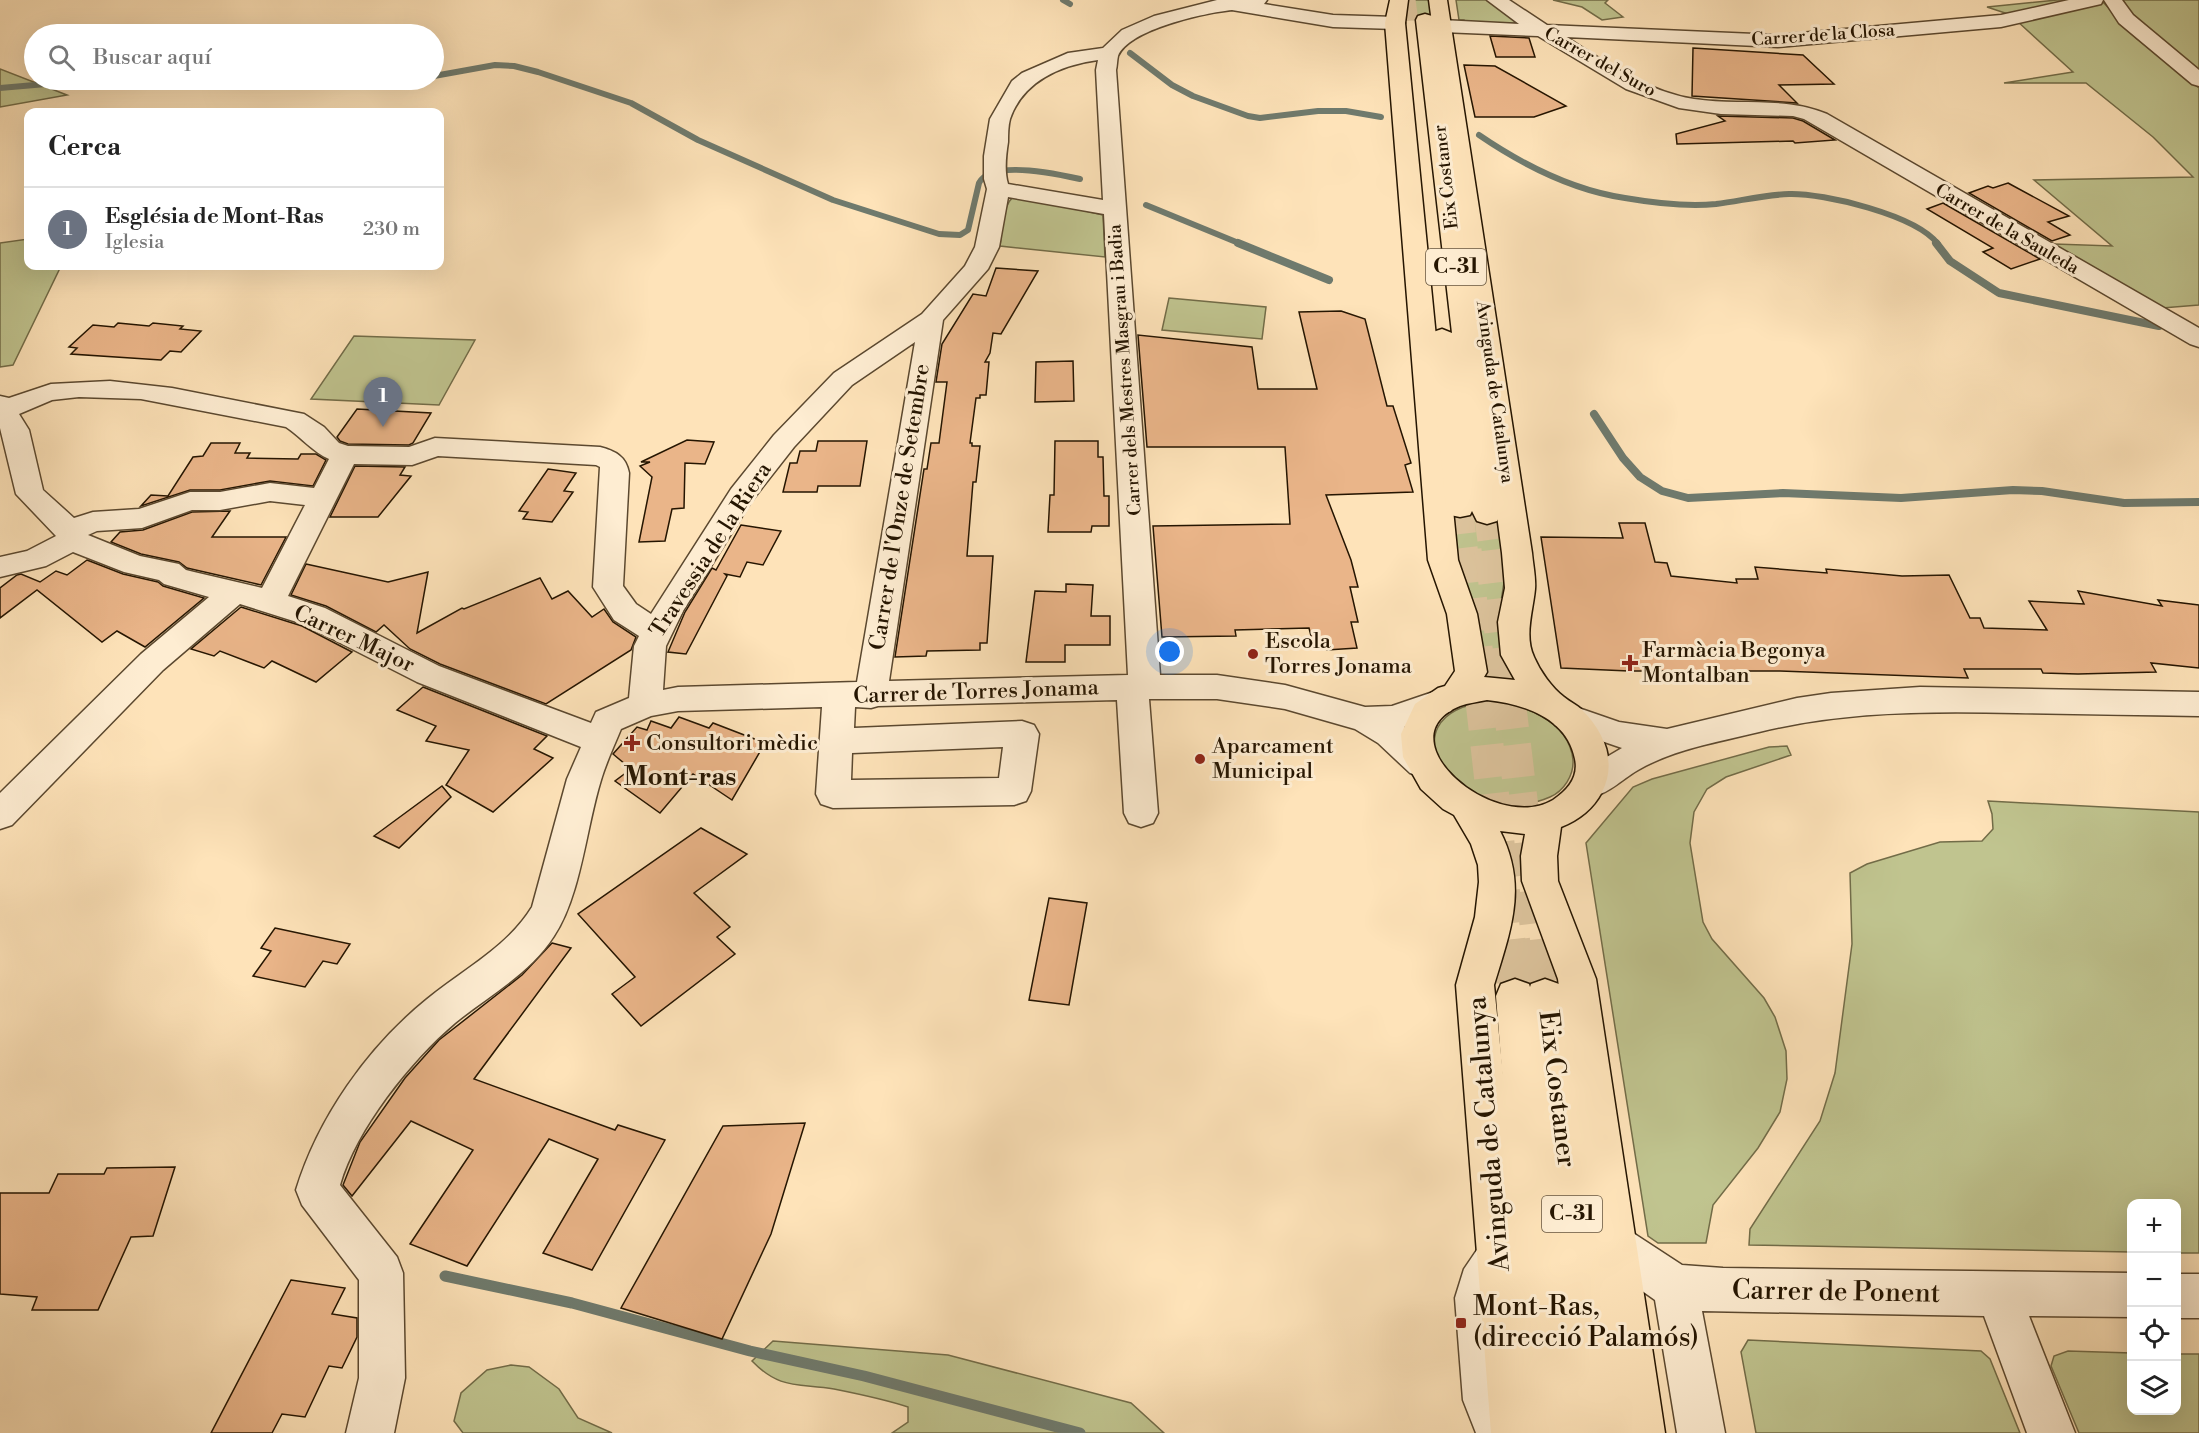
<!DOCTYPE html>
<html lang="es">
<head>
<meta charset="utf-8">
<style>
  :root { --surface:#fff; --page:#f6f6f6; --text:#222; --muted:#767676; --line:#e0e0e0; --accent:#ea580c }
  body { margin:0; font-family:"Libre Bodoni",serif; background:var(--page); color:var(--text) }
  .controls { position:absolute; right:18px; bottom:18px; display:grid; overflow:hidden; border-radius:12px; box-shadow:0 6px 24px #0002 }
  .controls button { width:54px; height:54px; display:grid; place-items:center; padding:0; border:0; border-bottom:2px solid var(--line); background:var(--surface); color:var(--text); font:30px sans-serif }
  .you { position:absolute; left:1170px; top:652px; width:21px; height:21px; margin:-15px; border:4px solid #fff; border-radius:50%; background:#1a73e8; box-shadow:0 0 0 9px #1a73e833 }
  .badge { display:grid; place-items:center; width:39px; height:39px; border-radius:50%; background:var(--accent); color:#fff; font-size:20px; font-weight:700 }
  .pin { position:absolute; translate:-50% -50px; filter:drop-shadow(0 2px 3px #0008) }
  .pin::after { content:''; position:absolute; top:32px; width:21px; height:18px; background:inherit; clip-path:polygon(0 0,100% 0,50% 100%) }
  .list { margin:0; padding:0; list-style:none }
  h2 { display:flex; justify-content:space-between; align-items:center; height:78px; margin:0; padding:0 24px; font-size:26px }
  h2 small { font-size:20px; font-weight:400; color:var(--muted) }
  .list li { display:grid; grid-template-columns:39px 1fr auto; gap:18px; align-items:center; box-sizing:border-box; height:84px; padding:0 24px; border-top:2px solid var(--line) }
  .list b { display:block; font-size:22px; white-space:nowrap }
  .list p { margin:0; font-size:20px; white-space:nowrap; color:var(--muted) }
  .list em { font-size:20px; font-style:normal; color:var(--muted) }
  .icon { flex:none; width:33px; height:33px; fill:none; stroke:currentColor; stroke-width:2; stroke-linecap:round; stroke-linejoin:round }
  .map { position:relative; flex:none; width:2199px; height:1433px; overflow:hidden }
  .search { position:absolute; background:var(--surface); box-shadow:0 6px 24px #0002; left:24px; top:24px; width:420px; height:66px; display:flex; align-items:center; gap:15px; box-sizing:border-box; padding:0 21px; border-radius:33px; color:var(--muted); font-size:22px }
  .panel { position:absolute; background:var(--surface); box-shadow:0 6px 24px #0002; left:24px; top:108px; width:420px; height:162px; border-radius:12px }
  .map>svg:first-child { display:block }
  .green { fill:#c0c48f; stroke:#726c48; stroke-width:1.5 }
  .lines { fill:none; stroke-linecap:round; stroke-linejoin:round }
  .stream-far2 { stroke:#6f7a6d; stroke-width:6 }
  .stream-far1 { stroke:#6f7a6d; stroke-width:8 }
  .stream { stroke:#6f7a6d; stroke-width:11 }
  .building { fill:#eab589; stroke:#251501; stroke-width:1.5 }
  .highway-tunnel-far3 { stroke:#ddc49d; stroke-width:21; stroke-dasharray:21 10; stroke-linecap:butt }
  .highway-tunnel-far2 { stroke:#ddc49d; stroke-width:26; stroke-dasharray:26 14; stroke-linecap:butt }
  .highway-tunnel-far1 { stroke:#ddc49d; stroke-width:33; stroke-dasharray:33 16; stroke-linecap:butt }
  .highway-tunnel { stroke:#ddc49d; stroke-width:42; stroke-dasharray:42 21; stroke-linecap:butt }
  .minor-casing { stroke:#5b482f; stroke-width:3 }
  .major-casing { stroke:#251501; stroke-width:3 }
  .highway-casing { stroke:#251501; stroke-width:3 }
  .minor { fill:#feedd2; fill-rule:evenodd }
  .major { fill:#fee3b9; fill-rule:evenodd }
  .highway { fill:#fee3b9; fill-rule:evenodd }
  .poi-dot { fill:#8f2418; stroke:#feedd2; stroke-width:2 }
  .labels { text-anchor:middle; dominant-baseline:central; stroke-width:6; stroke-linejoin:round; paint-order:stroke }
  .far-street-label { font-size:18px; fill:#251501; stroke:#feedd2 }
  .shield { fill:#feedd2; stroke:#665640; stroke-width:1.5 }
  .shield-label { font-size:21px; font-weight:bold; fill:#251501 }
  .street-label { font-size:22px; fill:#251501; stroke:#feedd2 }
  .poi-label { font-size:22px; fill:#251501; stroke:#feedd2; text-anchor:start }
  .quarter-label { font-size:26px; font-weight:bold; fill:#251501; stroke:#feedd2 }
  .near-street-label { font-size:27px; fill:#251501; stroke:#feedd2 }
  .near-poi-label { font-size:27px; fill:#251501; stroke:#feedd2; text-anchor:start }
</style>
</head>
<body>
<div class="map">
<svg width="2199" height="1433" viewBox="0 0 2199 1433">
  <rect width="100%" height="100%" fill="#fee3b9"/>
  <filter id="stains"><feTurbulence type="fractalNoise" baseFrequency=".00333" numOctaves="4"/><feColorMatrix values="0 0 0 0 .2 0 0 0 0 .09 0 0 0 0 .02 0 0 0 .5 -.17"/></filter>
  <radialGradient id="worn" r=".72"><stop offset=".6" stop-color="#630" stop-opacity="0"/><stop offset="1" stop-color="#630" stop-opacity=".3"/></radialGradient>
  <!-- green -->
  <g class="green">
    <path d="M1406 0H1433V20L1401 19Z"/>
    <path d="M1456 0H1488L1518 23 1465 24 1464 20H1459Z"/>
    <path d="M1553 0H1608L1605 3 1623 17 1602 20 1582 7Z"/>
    <path d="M2057 0H2085L2011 15 1987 7Z"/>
    <path d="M2123 0H2199V72C2172 51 2139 31 2123 0Z"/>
    <path d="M2099 2 2104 3 2136 38 2199 88V305L2162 308 2055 249V244L2112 246 2034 180 2193 177 2153 137 2086 83H2004L2073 72 2017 21Z"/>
    <path d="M0 69 67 95 0 107Z"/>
    <path d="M1016 195 1103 215 1105 257 1000 246C1002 232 1002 202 1016 195Z"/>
    <path d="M28 239V266H61L13 365 0 367V243Z"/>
    <path d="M1169 298 1266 307 1262 339 1162 330Z"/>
    <path d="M354 336 475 340 439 405 311 399Z"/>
    <path d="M1449 510 1497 512 1505 576 1498 621 1503 657 1483 656 1461 587Z"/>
    <path d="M1490 701C1523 704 1569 720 1573 760 1574 775 1564 791 1550 797 1464 835 1373 715 1490 701Z"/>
    <path d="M1787 746 1791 755 1726 777 1707 789 1694 812 1690 843 1703 922 1712 939 1764 998 1775 1017 1786 1051 1787 1079 1780 1112 1758 1148 1713 1205 1706 1243H1658L1648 1236 1586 843 1633 787 1652 779 1769 747Z"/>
    <path d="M1988 801 2199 812V1253H2177L2176 1204H2132L2131 1252 1749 1245 1750 1229 1820 1121 1835 1073 1852 944 1850 873 1867 864 1940 842 1982 841 1993 829 1992 814Z"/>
    <path d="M1748 1340 1981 1351 1990 1359 2020 1433H1756L1741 1352Z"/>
    <path d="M773 1341 948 1355 1131 1403 1164 1433H892L908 1422V1407C884 1399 859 1394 834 1389 798 1383 780 1390 752 1361Z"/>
    <path d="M2068 1351 2131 1353 2132 1410H2176L2177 1354H2199V1433H2079L2051 1366 2054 1356Z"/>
    <path d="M511 1365 529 1367 559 1389 578 1418 612 1433H463L454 1421 461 1393 487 1370Z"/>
  </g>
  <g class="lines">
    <!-- stream-far2 -->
    <g class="stream-far2">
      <path d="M1063 0 1070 4"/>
      <path d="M1130 53 1172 85 1193 96 1248 116 1260 118 1318 111H1346L1381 117"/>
      <path d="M434 76 495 65 514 66 538 72 631 103 698 140 833 200 939 234 960 235 968 230 979 183C991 159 1058 174 1080 179"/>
      <path d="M0 88 92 80"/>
      <path d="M1479 135C1523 165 1571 190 1625 198 1654 203 1686 207 1716 204 1740 201 1764 195 1789 194 1824 193 1916 215 1938 244"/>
      <path d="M1146 205 1241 244"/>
    </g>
    <!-- stream-far1 -->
    <g class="stream-far1">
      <path d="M1238 243 1329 280"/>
      <path d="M1936 243 1950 261 1999 293 2159 326"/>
      <path d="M1594 414 1623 458 1640 477 1662 491 1688 498 1783 493 1901 498 2013 490 2042 491 2124 503 2199 502"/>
    </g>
    <!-- stream -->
    <path class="stream" d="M445 1276 572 1303 750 1351 864 1376 1080 1433"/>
  </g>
  <!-- building -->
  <g class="building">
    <path d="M1490 36 1529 38 1535 57H1496Z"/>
    <path d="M1693 48 1803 55 1834 84 1779 85 1797 103 1692 96Z"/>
    <path d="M1464 65 1495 66 1566 106 1534 117H1475Z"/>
    <path d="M1718 116 1793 118 1803 121 1835 140 1795 143 1793 141 1677 144 1676 134 1725 121Z"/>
    <path d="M2008 183 2069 216 2048 222 2070 235 2052 241 1969 193 1988 186 1993 188Z"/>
    <path d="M1943 203 2040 259 2011 269 1983 252 1993 248 1927 209Z"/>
    <path d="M996 268 1038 271 1001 334 993 333 990 353 985 362H989L986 395H980V398H976L970 443H972V446H980L976 482H973L967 556H993L987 643H980V650L927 651 926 656 895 657 924 469H927L931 443H939L947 382H936L942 344 973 294 986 296Z"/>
    <path d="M1341 311 1365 319 1387 406H1393L1411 463 1405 465 1413 492 1326 495 1351 560 1358 587H1350L1358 622H1351L1357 648 1327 650 1326 643 1313 644 1309 628 1235 630 1236 636 1162 637 1153 526 1290 524 1285 447H1147L1138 335 1252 347 1258 389H1317L1299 312Z"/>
    <path d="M118 323 149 326 153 323 183 326 180 329 201 331 181 352 170 351 161 360 71 354 77 348 69 347 93 325 114 327Z"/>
    <path d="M1073 361 1074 401 1035 402 1036 362Z"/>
    <path d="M357 409 431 413 413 443 409 445 348 444 340 441 337 437Z"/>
    <path d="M687 440 714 442 705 464 685 463 684 508 672 509 665 541 639 542 652 477 640 466 650 462H641Z"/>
    <path d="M818 441H867L860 486H818L817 492H783L790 463H797L800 451H816Z"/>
    <path d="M1055 441H1098V457H1103L1104 496H1109V526H1092L1091 532H1048L1050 495H1054Z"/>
    <path d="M211 443H240L235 453H250L247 458 298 459 301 454H316L326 460 313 486 270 481 220 490H190L141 506 151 495 168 496 193 457 203 456Z"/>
    <path d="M355 466 405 467 400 475 411 476 378 517H330Z"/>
    <path d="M548 469 576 473 564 491 573 492 552 522 523 519 528 512 519 511Z"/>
    <path d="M230 511 212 537H286L261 585 187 568 179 562 141 554 111 542 120 532 143 530 192 512Z"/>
    <path d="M1619 523H1645L1655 562 1667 563 1671 576 1737 583 1736 579H1758L1755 567 1827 573 1826 569 1902 576 1949 575 1970 618H1980L1984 628 2047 630 2029 601 2084 604 2078 591 2162 606 2158 600 2199 605V668L2151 663 2156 672 2078 674 2043 673 2041 669H1964L1968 678 1780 671H1629L1561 668 1541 537 1623 538Z"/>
    <path d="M741 525 781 531 763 565 747 562 740 577 725 574 727 576 686 654 668 652 685 612 712 568 716 570Z"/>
    <path d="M87 560 123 574 158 582 163 586 204 598 145 647 117 631 102 642 37 590 0 618V588L17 575 21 574 40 582 56 571 67 575Z"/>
    <path d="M306 564 388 582 428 572 417 633 462 608 464 609 540 578 552 599 568 591 592 617 604 609 613 622 636 637 631 650 546 704 440 664 410 649 384 625 376 632 326 606 291 595Z"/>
    <path d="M1066 584 1093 585 1091 616H1110V645H1065V662H1026L1035 591 1066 592Z"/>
    <path d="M241 607 302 626 352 652 316 682 272 661 264 668 220 651 214 656 191 649Z"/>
    <path d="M423 687 547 736 534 749 553 758 493 812 446 785 469 750 426 741 436 726 397 710Z"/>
    <path d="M679 717 709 728 713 723 765 743 732 800 693 774 660 813 615 781 631 769 613 754 637 727 647 730 651 721 671 728Z"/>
    <path d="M442 786 451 797 399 848 374 836Z"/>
    <path d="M701 828 747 854 694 893 730 927 717 937 735 954 641 1026 612 994 635 977 578 914Z"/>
    <path d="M1049 898 1087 903 1069 1005 1029 1000Z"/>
    <path d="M275 928 350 944 337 964 323 961 305 987 253 976 271 951 261 948Z"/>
    <path d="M552 943 571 948 474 1079 615 1130 618 1125 665 1140 592 1270 543 1253 598 1159 549 1139 467 1266 410 1244 473 1150 411 1121 352 1196 343 1185 360 1142 405 1078 439 1040 522 975Z"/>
    <path d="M805 1123 771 1234 722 1339 621 1308 723 1126Z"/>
    <path d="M175 1167 153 1236 131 1237 98 1310H32L37 1297 0 1294V1193H49L58 1174H104L107 1168Z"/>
    <path d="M291 1280 345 1288 332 1314 357 1318V1337L342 1368 329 1366 305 1417 282 1414 272 1433H211Z"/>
  </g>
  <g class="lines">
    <!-- highway-tunnel-far3 -->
    <path class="highway-tunnel-far3" d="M1405 0 1408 22"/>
    <!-- highway-tunnel-far2 -->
    <g class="highway-tunnel-far2">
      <path d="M1460 508 1465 552"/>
      <path d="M1487 514 1492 552"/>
    </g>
    <!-- highway-tunnel-far1 -->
    <g class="highway-tunnel-far1">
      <path d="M1465 550 1509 941"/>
      <path d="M1491 550 1538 941"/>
    </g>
    <!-- highway-tunnel -->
    <g class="highway-tunnel">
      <path d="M1509 940 1515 996"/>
      <path d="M1538 940 1545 996"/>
    </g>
    <!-- minor casing -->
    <g class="minor-casing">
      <g id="minor">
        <path d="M1217 0H1267L1264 4 1333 15 1395 17 1402 19 1405 23 1402 27 1395 29 1333 27 1232 10C1205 13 1129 29 1118 56 1117 60 1117 66 1116 70L1160 675H1217L1285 685 1365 707 1392 706 1439 690 1451 693 1455 702 1451 711 1404 727 1434 755 1439 764 1434 773 1422 777 1410 773 1378 743 1355 729 1285 709 1217 699H1149L1158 813 1153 823 1141 827 1129 823 1124 813 1117 700 878 706 871 708 855 707 854 728 1022 721 1034 725 1039 734 1031 791 1026 801 1014 805 833 808 821 804 816 794 822 707 678 711 651 716 621 729C614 746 606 763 601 780 586 828 581 895 554 936 530 974 488 996 455 1023 410 1061 356 1129 340 1185L397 1257 403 1273 405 1378 394 1433H346L359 1378V1280L302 1205 296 1190C318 1118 367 1048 426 1000 462 970 507 948 532 907L567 779 581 747 417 682 303 624 240 604 163 670 12 825 0 829V793L141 654 209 597 164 584 159 580 124 572 73 552 46 566 0 577V557L27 551 56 536 16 494 0 428V396L9 398 51 384 110 381 172 388 304 414 324 427 339 443 348 446 409 447 435 438 600 447C615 451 626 456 629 473L623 586 636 604 651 614 731 489 774 435 834 373 922 314 965 266 975 247 987 189 984 179V156L990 119 1012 81 1022 73 1068 53 1103 48 1122 30 1154 16ZM1098 60 1096 70 1103 200 1008 184C1004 171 1006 155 1008 142 1008 135 1008 126 1010 119 1023 81 1061 65 1098 60ZM1008 197 1104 214 1128 675 889 681 943 320 988 269 999 247ZM915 342 857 682 678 687 663 690 666 646 683 611 751 502 794 447 852 385ZM79 397 141 399 286 427C300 436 314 453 329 459L314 488 270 483 220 492H190L139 509 93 512 74 518 43 490 29 430 19 414 52 400ZM438 456 596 465 600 467 593 587 614 620 639 636 634 646 629 698 596 712 591 723 439 666 325 608 288 596 354 464 412 465ZM270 501 305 505 262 588 194 572 186 570 179 564 140 556 88 535 97 531 142 528 192 510H220ZM1003 747 999 778 851 780 852 753Z"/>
        <path d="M1487 0H1509L1547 25 1778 35 2001 15 2069 0H2103L2101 4 2001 27 1778 47 1566 37C1605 62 1648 92 1694 99 1738 106 1785 96 1827 114L2199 328V347L2190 344 1804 119 1793 116 1721 114 1679 108 1626 89 1538 36 1442 32 1435 30 1432 26 1435 22 1442 20 1519 24Z"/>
        <path d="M2104 0H2122L2133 15 2199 70V86L2192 84 2119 23Z"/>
        <path d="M1920 687 2199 692V716C2138 715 2078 714 2017 713 1930 711 1844 711 1759 732 1718 742 1674 749 1638 770 1617 782 1603 802 1578 794L1573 784 1578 774 1622 748 1555 725 1551 716 1555 707 1567 704 1619 722 1667 729 1797 698 1831 693Z"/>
        <path d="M1615 1224 1630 1231 1682 1265 1723 1268 2132 1273V1317L2029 1316 2075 1433H2027L1984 1316 1702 1311 1725 1433H1677L1655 1300 1600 1261 1593 1246 1600 1231Z"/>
        <path d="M1499 1235 1515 1241 1521 1257 1499 1298 1509 1399 1521 1416 1528 1433H1476L1463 1400 1455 1298 1464 1269 1483 1241Z"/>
        <rect x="2176" y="1274" width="23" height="44"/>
      </g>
    </g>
    <!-- major casing -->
    <g class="major-casing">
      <path id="major" d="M1390 0H1408L1405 23 1458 560 1477 614 1487 672 1484 677 1515 680 1501 655 1498 622 1505 588 1502 553 1429 0H1447L1532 553C1533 565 1536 578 1535 589 1533 611 1524 636 1534 657 1540 671 1552 688 1564 697 1570 702 1577 705 1582 710 1605 732 1617 764 1602 792 1593 809 1579 820 1561 827L1557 856 1558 881 1596 979 1665 1433H1617L1558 979 1522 881 1521 856 1525 834 1500 831C1528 886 1511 929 1494 985L1539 1433H1491L1456 985 1475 917 1479 882 1478 865 1471 844 1454 815 1443 809 1421 789 1403 757 1401 734 1415 704 1438 688 1445 686 1455 671 1447 614 1428 560 1385 23ZM1487 700C1524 704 1567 718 1575 759 1579 777 1568 790 1553 800 1494 835 1382 738 1460 706 1468 703 1478 702 1487 700Z"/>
    </g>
    <!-- highway casing -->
    <g class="highway-casing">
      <g id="highway">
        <path d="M1425 14 1432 16 1434 20 1501 514 1497 521 1487 524 1477 521 1472 511 1470 515 1460 517 1450 515 1446 508 1429 337 1433 332 1442 329 1452 333 1416 20 1418 16Z"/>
        <path d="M1515 979 1529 984 1530 987 1531 984 1545 979 1559 984 1564 996 1621 1433H1531L1496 996 1501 984Z"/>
      </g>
    </g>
    <!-- minor -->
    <use href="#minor" class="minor"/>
    <!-- major -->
    <use href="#major" class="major"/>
    <!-- highway -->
    <use href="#highway" class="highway"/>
  </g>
  <!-- markers -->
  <g class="poi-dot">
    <circle cx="1253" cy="654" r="6"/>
    <path d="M1627 654h6v6h6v6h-6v6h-6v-6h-6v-6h6z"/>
    <path d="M629 734h6v6h6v6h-6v6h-6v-6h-6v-6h6z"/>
    <circle cx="1200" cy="759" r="6"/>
    <rect x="1455" y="1317" width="12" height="12" rx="3"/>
  </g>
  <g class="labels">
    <!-- far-street labels -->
    <g class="far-street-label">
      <text transform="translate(1823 35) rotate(-4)">Carrer de la Closa</text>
      <text transform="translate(1600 62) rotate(29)">Carrer del Suro</text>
      <text transform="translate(1446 177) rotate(-97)">Eix Costaner</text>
      <text transform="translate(2007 229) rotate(30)">Carrer de la Sauleda</text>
      <text transform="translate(1125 370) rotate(-94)">Carrer dels Mestres Masgrau i Badia</text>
      <text transform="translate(1495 392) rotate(82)">Avinguda de Catalunya</text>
    </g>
    <!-- shield labels -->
    <g class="shield">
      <rect x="1426" y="249" width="60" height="36" rx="4.5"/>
      <rect x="1542" y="1196" width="60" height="36" rx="4.5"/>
    </g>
    <g class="shield-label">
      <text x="1456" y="267">C-31</text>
      <text x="1572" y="1214">C-31</text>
    </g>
    <!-- street labels -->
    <g class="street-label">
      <text transform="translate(900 507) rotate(-81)">Carrer de l'Onze de Setembre</text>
      <text transform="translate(711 550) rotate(-57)">Travessia de la Riera</text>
      <text transform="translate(354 639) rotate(25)">Carrer Major</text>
      <text transform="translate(976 692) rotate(-2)">Carrer de Torres Jonama</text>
    </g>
    <!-- poi labels -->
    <g class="poi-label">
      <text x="1265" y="641">Escola<tspan x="1265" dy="25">Torres Jonama</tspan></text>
      <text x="1642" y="650">Farmàcia Begonya<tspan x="1642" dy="25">Montalban</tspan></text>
      <text x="646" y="743">Consultori mèdic</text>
      <text x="1212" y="746">Aparcament<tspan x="1212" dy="25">Municipal</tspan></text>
    </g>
    <!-- quarter labels -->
    <g class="quarter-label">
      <text x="680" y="777">Mont-ras</text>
    </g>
    <!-- near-street labels -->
    <g class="near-street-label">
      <text transform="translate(1557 1089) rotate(83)">Eix Costaner</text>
      <text transform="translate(1489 1134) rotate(-95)">Avinguda de Catalunya</text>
      <text transform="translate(1836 1292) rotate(1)">Carrer de Ponent</text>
    </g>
    <!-- near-poi labels -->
    <g class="near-poi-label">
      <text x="1473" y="1307">Mont-Ras,<tspan x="1473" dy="31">(direcció Palamós)</tspan></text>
    </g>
  </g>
  <rect width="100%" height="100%" filter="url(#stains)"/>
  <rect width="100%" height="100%" fill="url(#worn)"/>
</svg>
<div class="controls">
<button>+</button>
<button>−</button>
<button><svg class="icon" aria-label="locate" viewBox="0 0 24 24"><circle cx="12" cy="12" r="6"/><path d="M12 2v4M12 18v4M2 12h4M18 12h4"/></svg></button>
<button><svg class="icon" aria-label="layers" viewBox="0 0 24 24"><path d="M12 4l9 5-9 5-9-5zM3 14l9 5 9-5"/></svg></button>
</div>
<div class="you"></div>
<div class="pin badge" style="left:383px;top:427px;background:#6b7280">1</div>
<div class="search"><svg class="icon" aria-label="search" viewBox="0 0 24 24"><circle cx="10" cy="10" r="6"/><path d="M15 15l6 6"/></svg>Buscar aquí</div>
<section class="panel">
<h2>Cerca<small></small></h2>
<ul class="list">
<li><span class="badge" style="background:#6b7280">1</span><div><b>Església de Mont-Ras</b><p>Iglesia</p></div><em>230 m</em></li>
</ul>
</section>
</div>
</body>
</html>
